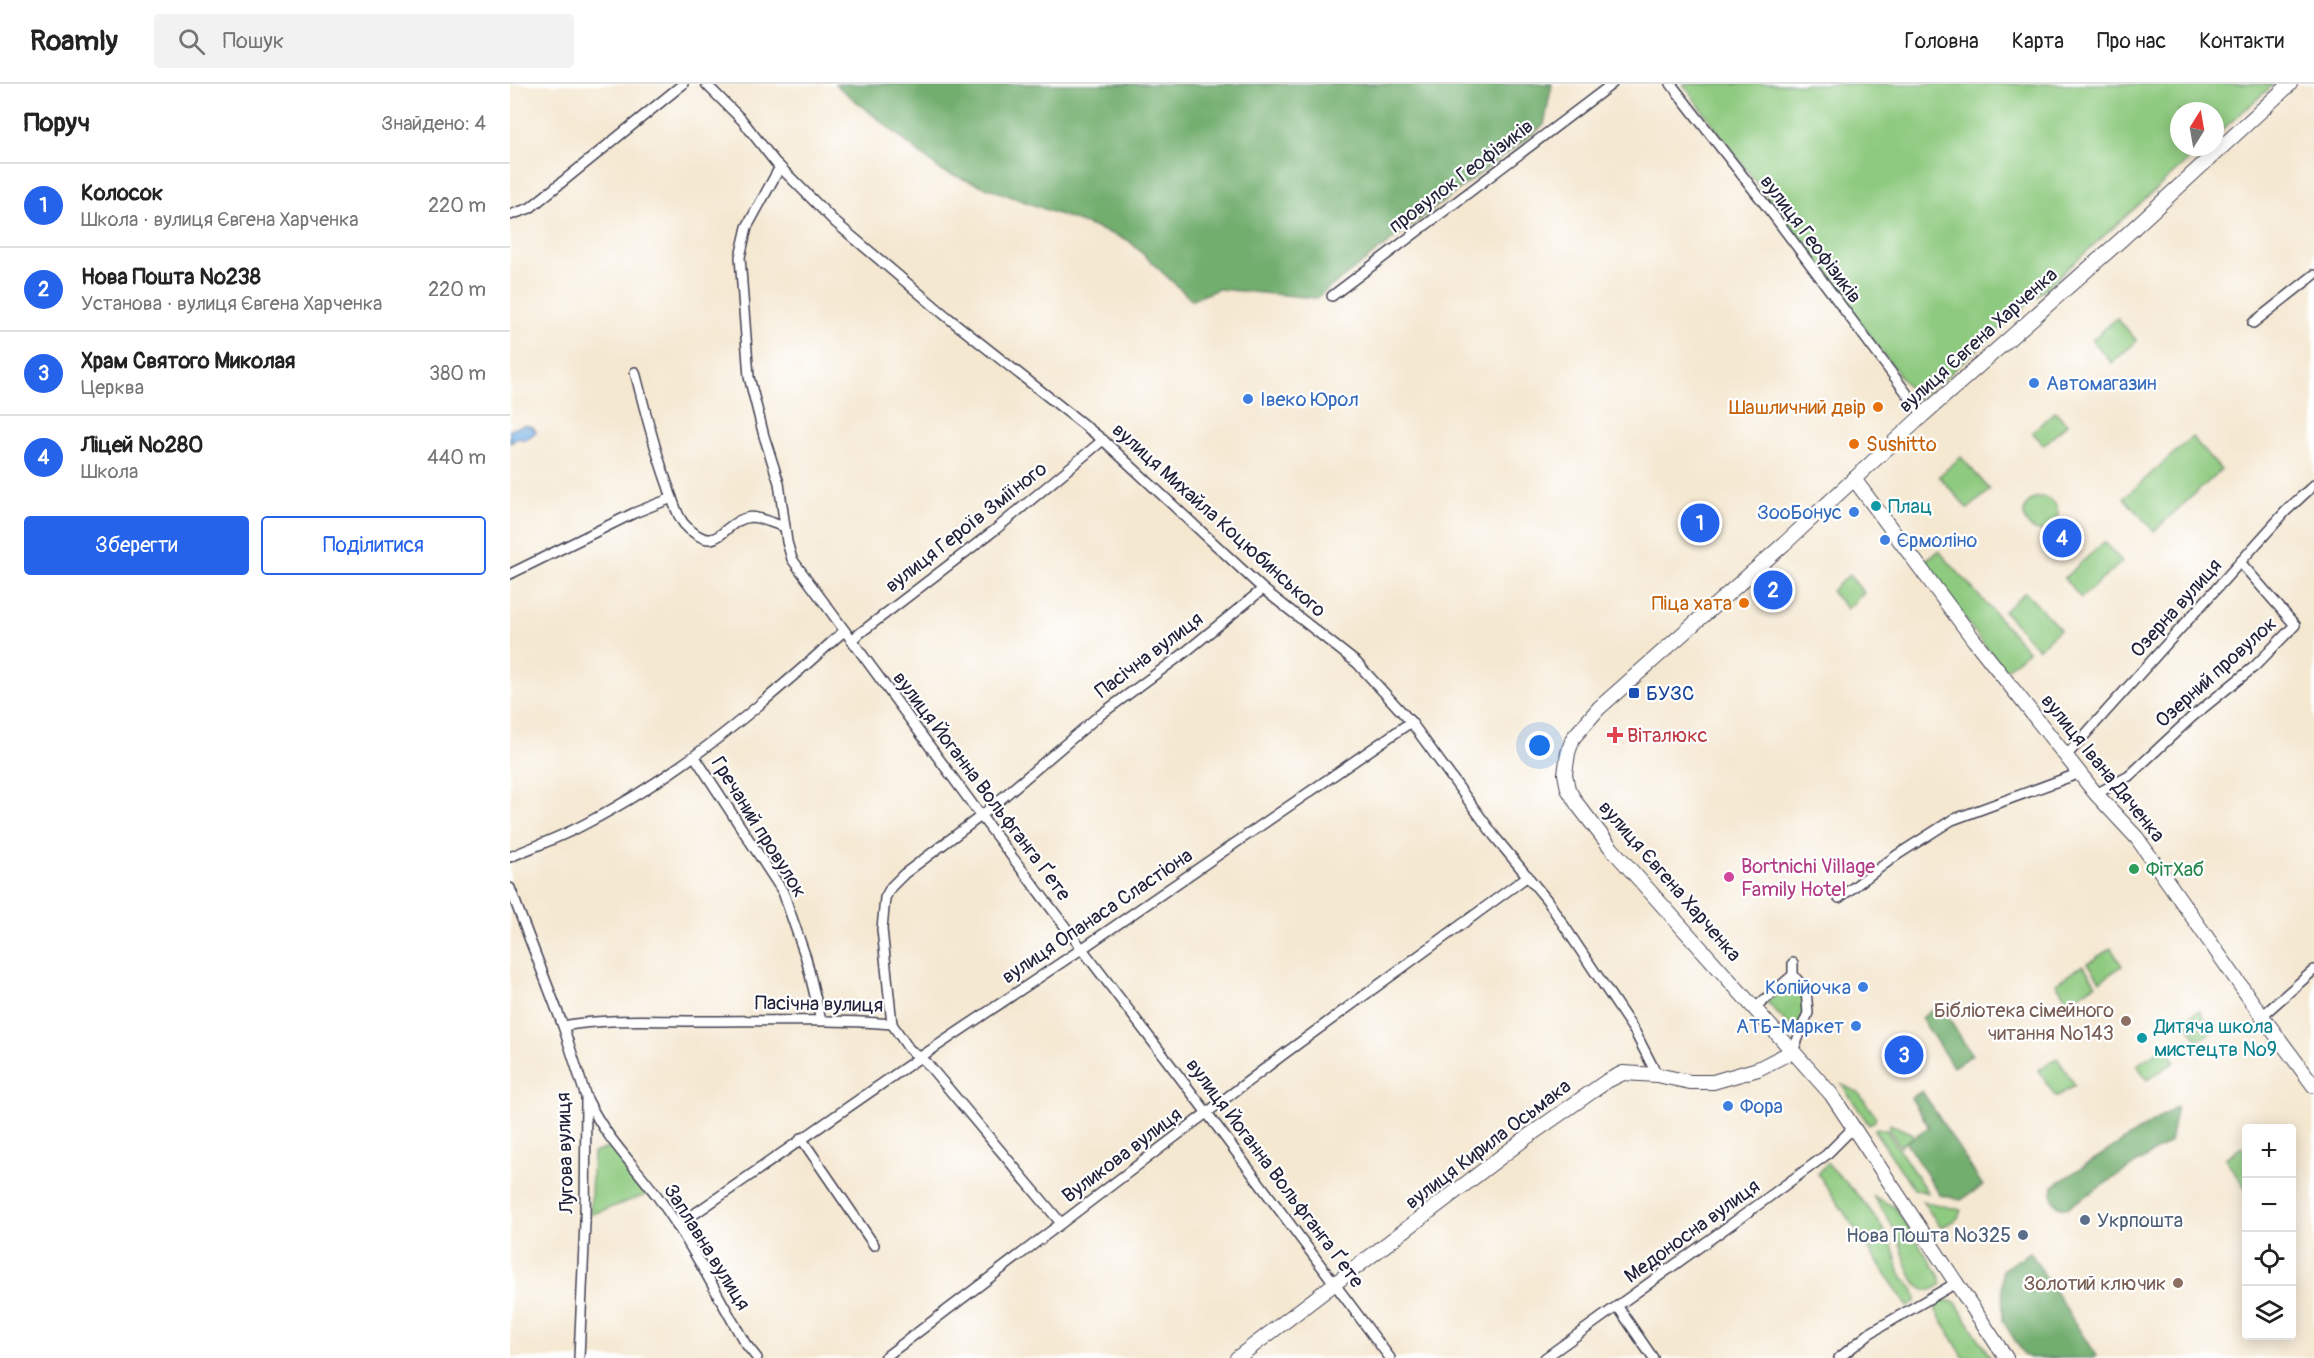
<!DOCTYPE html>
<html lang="uk">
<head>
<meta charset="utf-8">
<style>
  :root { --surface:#fff; --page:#f2f2f2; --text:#222; --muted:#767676; --line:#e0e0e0; --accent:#2563eb }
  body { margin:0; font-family:Pangolin,sans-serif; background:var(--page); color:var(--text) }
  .controls { position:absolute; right:18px; bottom:18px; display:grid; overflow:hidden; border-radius:6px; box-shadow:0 3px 15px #0003 }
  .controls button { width:54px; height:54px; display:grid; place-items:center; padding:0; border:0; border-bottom:2px solid var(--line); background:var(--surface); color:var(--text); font:30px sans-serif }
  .compass { position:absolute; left:1660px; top:18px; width:54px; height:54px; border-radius:50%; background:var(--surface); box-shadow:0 3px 15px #0003; rotate:11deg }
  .you { position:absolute; left:1030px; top:662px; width:21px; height:21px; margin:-15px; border:4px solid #fff; border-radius:50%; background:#1a73e8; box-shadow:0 0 0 9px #1a73e833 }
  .badge { display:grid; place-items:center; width:39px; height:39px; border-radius:50%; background:var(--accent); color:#fff; font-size:20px; font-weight:700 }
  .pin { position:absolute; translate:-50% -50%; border:3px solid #fff; box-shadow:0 2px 6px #0006 }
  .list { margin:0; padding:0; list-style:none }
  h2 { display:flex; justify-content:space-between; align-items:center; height:78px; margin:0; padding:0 24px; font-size:26px }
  h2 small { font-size:20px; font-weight:400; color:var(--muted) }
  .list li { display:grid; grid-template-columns:39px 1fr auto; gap:18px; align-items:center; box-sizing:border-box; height:84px; padding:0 24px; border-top:2px solid var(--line) }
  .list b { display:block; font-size:22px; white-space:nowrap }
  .list p { margin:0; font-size:20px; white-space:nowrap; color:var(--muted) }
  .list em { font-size:20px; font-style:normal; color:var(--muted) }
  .actions { display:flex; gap:12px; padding:18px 24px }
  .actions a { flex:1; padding:14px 0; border:2px solid var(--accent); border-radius:6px; text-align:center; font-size:21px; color:var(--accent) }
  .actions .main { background:var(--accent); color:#fff }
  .icon { flex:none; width:33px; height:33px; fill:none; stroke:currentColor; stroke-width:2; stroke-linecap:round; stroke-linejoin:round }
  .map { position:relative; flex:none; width:1804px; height:1274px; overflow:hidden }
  header { display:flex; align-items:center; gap:36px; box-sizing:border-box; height:84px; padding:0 30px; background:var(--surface); border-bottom:2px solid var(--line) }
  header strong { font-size:28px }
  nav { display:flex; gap:33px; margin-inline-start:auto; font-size:21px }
  .search { width:420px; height:54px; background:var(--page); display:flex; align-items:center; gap:15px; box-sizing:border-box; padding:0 21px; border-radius:6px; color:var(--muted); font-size:22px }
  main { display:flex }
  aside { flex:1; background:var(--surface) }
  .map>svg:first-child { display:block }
  .green { fill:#8eca7f; stroke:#58765d; stroke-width:1.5 }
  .forest { fill:#72ae6e; stroke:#4a6854; stroke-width:1.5 }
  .water { fill:#74b1e6; stroke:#4b6a90; stroke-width:1.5 }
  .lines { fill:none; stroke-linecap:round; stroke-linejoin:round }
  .street-casing { stroke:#424052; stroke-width:12 }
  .secondary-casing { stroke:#424052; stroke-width:16 }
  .street { stroke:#fff; stroke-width:9 }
  .secondary { stroke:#fff; stroke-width:14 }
  .shop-dot { fill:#3f7fe0; stroke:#fff; stroke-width:2 }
  .food-dot { fill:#e8710a; stroke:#fff; stroke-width:2 }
  .culture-dot { fill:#0f9aa8; stroke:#fff; stroke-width:2 }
  .transit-dot { fill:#1a4fb4; stroke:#fff; stroke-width:2 }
  .health-dot { fill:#e0444e; stroke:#fff; stroke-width:2 }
  .leisure-dot { fill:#2e9e5b; stroke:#fff; stroke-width:2 }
  .hotel-dot { fill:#d1479c; stroke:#fff; stroke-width:2 }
  .education-dot { fill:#8d6e63; stroke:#fff; stroke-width:2 }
  .service-dot { fill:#5c6f8a; stroke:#fff; stroke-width:2 }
  .labels { text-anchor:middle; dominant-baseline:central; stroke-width:4.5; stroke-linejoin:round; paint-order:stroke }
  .street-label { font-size:20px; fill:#22223b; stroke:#fff }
  .shop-label { font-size:20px; fill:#366cbe; stroke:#fff; text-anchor:start }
  .food-label { font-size:20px; fill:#c56008; stroke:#fff; text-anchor:end }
  .culture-label { font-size:20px; fill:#0d838f; stroke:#fff; text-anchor:start }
  .transit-label { font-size:20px; fill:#164399; stroke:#fff; text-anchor:start }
  .health-label { font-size:20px; fill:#be3a42; stroke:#fff; text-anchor:start }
  .hotel-label { font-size:20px; fill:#b23c85; stroke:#fff; text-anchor:start }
  .leisure-label { font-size:20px; fill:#27864d; stroke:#fff; text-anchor:start }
  .education-label { font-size:20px; fill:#785e54; stroke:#fff; text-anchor:end }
  .service-label { font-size:20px; fill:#4e5e75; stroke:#fff; text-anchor:start }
</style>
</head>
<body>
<header>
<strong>Roamly</strong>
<div class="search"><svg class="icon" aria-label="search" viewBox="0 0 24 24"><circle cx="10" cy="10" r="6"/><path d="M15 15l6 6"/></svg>Пошук</div>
<nav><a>Головна</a><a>Карта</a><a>Про нас</a><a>Контакти</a></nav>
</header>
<main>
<aside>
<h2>Поруч<small>Знайдено: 4</small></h2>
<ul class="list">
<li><span class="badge">1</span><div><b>Колосок</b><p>Школа · вулиця Євгена Харченка</p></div><em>220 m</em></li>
<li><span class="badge">2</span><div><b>Нова Пошта №238</b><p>Установа · вулиця Євгена Харченка</p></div><em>220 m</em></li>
<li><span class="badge">3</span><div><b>Храм Святого Миколая</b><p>Церква</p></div><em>380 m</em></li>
<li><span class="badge">4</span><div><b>Ліцей №280</b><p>Школа</p></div><em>440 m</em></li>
</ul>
<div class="actions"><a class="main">Зберегти</a><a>Поділитися</a></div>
</aside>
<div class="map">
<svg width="1804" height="1274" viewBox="0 0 1804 1274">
  <rect width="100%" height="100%" fill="#fff"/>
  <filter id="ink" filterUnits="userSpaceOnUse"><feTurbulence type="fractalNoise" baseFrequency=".0167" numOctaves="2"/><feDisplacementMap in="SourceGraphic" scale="12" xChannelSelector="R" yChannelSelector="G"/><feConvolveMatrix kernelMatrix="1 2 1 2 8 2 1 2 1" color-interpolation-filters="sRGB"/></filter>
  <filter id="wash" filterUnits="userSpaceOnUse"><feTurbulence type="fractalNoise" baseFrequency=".008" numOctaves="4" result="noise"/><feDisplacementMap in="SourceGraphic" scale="24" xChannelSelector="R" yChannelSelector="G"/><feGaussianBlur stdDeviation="1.35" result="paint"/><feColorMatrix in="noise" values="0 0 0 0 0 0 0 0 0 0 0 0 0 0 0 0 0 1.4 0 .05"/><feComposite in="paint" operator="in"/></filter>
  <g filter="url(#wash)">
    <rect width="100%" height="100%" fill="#f5e8d1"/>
    <!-- green -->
    <g class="green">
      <path d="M1173 0H1764L1705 52V27H1669V63H1693L1432 297H1428L1407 315Z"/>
      <path d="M1607 234 1627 257 1602 279 1582 256Z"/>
      <path d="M1545 327 1557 340 1534 361 1522 348Z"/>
      <path d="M1682 353 1711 386 1644 447 1614 414Z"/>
      <path d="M1451 373 1480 406 1458 425 1429 392Z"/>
      <circle cx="1531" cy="430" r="17"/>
      <path d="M1594 458 1612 478 1571 514 1554 494Z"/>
      <path d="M1429 467 1518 567 1494 587 1412 478Z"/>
      <path d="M1339 491 1354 509 1337 525 1321 507Z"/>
      <path d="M1515 508 1550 545 1528 565 1494 527Z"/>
      <path d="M1601 864 1612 882 1590 897 1578 879Z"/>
      <path d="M1573 881 1586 900 1558 918 1546 899Z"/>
      <path d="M1280 897C1284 900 1289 904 1291 908 1297 919 1294 939 1283 946L1257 918Z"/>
      <path d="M1689 926 1703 947 1688 957 1674 936Z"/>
      <path d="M1655 962 1665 978 1637 996 1627 981Z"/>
      <path d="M1547 974 1565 1001 1546 1013 1528 986Z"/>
      <path d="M1332 1001 1348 1008 1366 1033 1364 1038 1359 1041Z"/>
      <path d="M1380 1040 1401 1049 1404 1053 1390 1062 1378 1045Z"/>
      <path d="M1367 1044 1376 1046 1418 1109 1404 1105 1364 1046Z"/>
      <path d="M101 1063 139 1110 80 1131 83 1069Z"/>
      <path d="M1732 1063 1736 1070V1106L1715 1074Z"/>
      <path d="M1317 1079C1341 1103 1366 1129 1381 1159 1386 1168 1385 1181 1391 1190 1397 1200 1406 1203 1406 1217L1398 1223 1308 1090Z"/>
      <path d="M1363 1112 1385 1123 1429 1191 1432 1200C1402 1224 1395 1171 1388 1153 1382 1139 1371 1125 1363 1112Z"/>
      <path d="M1412 1117 1451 1126 1448 1134 1431 1144Z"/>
      <path d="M1432 1215 1446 1219 1481 1274H1454L1426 1227V1219Z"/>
    </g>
    <!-- forest -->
    <g class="forest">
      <path d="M325 0H1042L1034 41 806 214 708 205 682 216 618 156 432 87Z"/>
      <path d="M1430 921 1462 971 1443 983 1411 934Z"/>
      <path d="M1412 1007 1473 1102 1451 1116 1430 1111 1396 1058 1419 1043 1401 1014Z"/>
      <path d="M1667 1022 1660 1058 1557 1124C1544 1123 1540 1115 1543 1102Z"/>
      <path d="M1520 1168 1586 1272 1583 1274H1520L1514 1271 1493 1237 1492 1186Z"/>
    </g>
    <!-- water -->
    <path class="water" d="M14 341 23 343 26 348 15 356 8 354 0 359V346Z"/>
  </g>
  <g filter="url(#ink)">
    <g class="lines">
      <!-- street casing -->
      <g class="street-casing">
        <g id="street">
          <path d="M196 0 232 36 265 78 325 138 436 232 593 356 753 505 847 579 901 638 985 753 1037 816 1125 948 1147 991"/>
          <path d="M1161 0 1264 132 1413 331"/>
          <path d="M270 83 237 143 230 173 239 293 254 352 269 399 277 458 282 475 471 732 697 1029 880 1274"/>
          <path d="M0 131 20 124 173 0"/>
          <path d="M822 212 1102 0"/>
          <path d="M1743 239 1804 191"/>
          <path d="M125 288C135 326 144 364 158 402 162 414 166 430 174 440 180 447 192 456 201 455 207 454 213 449 217 445 241 425 248 435 275 443"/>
          <path d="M0 490 124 429 162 414"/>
          <path d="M341 556 486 445 593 356"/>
          <path d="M1556 672 1776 427 1804 401"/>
          <path d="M185 673 273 808 296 874 311 937"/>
          <path d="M1586 710 1619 692 1682 633 1745 582 1785 541 1730 478"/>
          <path d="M0 773C25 762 51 753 75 740 172 690 253 620 334 547"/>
          <path d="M0 804 53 942 76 1013 75 1138 69 1274"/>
          <path d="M1329 814 1387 771 1442 736 1570 689"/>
          <path d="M1245 924 1283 891V879"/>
          <path d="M1752 932 1804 886"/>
          <path d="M53 942C98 934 144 937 190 937 254 937 318 935 382 940"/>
          <path d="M1283 967 1298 929 1296 906 1283 891"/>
          <path d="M77 1015C97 1056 123 1079 150 1116 182 1160 207 1211 235 1259L247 1274"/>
          <path d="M291 1054 364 1161"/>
          <path d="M551 1139 416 978 399 965 382 940 372 845 375 814 381 803 394 790 471 732 586 634 673 570 753 505"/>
          <path d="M167 1142 409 974 573 864 901 638"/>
          <path d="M1108 1223 1143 1274"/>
          <path d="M374 1274 774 970 1018 792"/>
          <path d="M1035 1274 1252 1118 1316 1071 1345 1042"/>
          <path d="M1329 1274 1360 1249 1446 1199"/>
        </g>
      </g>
      <!-- secondary casing -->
      <g class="secondary-casing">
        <g id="secondary">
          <path d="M1344 395 1464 556 1586 710 1627 754 1752 932 1804 1002"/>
          <path d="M727 1274 1017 1053 1097 997 1113 989 1147 991 1180 998H1203L1248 985 1283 967"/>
          <path d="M1496 1274 1321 1010 1102 765 1067 720 1058 705 1055 690 1058 669 1063 654 1089 624 1274 460 1413 331 1612 155 1780 0"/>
        </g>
      </g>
      <!-- street -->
      <use href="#street" class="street"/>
      <!-- secondary -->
      <use href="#secondary" class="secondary"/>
    </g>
  </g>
  <!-- markers -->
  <g class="shop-dot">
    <circle cx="1524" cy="299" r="6"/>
    <circle cx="738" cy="315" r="6"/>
    <circle cx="1344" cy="428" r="6"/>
    <circle cx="1375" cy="456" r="6"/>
    <circle cx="1353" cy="903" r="6"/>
    <circle cx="1346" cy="942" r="6"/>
    <circle cx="1218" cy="1022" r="6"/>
  </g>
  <g class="food-dot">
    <circle cx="1368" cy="323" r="6"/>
    <circle cx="1344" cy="360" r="6"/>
    <circle cx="1234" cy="519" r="6"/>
  </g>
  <g class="culture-dot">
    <circle cx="1366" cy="422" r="6"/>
    <circle cx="1632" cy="954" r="6"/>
  </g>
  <rect class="transit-dot" x="1118" y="603" width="12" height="12" rx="3"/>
  <path class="health-dot" d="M1102 642h6v6h6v6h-6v6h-6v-6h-6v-6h6z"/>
  <circle class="leisure-dot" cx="1624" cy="785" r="6"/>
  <circle class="hotel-dot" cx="1219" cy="793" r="6"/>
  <g class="education-dot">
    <circle cx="1616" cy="937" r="6"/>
    <circle cx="1668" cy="1199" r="6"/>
  </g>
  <g class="service-dot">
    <circle cx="1575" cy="1136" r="6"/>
    <circle cx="1513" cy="1151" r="6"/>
  </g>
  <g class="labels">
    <!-- street labels -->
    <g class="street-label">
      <text transform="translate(951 92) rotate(-37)">провулок Геофізиків</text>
      <text transform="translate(1301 155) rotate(53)">вулиця Геофізиків</text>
      <text transform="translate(1468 256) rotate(-42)">вулиця Євгена Харченка</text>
      <text transform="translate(709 436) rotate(42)">вулиця Михайла Коцюбинського</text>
      <text transform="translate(456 443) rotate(-38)">вулиця Героїв Зміїного</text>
      <text transform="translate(1666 524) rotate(-48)">Озерна вулиця</text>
      <text transform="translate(639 571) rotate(-37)">Пасічна вулиця</text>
      <text transform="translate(1706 588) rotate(-42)">Озерний провулок</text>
      <text transform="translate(1593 684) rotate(51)">вулиця Івана Дяченка</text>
      <text transform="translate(472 702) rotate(53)">вулиця Йоганна Вольфганга Ґете</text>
      <text transform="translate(249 743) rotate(58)">Гречаний провулок</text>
      <text transform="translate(1160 797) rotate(49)">вулиця Євгена Харченка</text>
      <text transform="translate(587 832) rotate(-34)">вулиця Опанаса Сластіона</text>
      <text transform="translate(309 920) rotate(1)">Пасічна вулиця</text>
      <text transform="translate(978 1060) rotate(-37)">вулиця Кирила Осьмака</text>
      <text transform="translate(55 1069) rotate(-92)">Лугова вулиця</text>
      <text transform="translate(612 1071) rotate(-37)">Вуликова вулиця</text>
      <text transform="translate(765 1089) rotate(53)">вулиця Йоганна Вольфганга Ґете</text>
      <text transform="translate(1182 1147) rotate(-36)">Медоносна вулиця</text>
      <text transform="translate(197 1163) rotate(58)">Заплавна вулиця</text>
    </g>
    <!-- shop labels -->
    <g class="shop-label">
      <text x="1536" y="299">Автомагазин</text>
      <text x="750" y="315">Івеко Юрол</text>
      <text x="1332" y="428" text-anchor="end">ЗооБонус</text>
      <text x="1387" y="456">Єрмоліно</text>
      <text x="1341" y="903" text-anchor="end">Копійочка</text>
      <text x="1334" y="942" text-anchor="end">АТБ-Маркет</text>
      <text x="1230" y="1022">Фора</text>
    </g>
    <!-- food labels -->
    <g class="food-label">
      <text x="1356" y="323">Шашличний двір</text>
      <text x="1356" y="360" text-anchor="start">Sushitto</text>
      <text x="1222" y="519">Піца хата</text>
    </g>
    <!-- culture labels -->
    <g class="culture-label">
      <text x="1378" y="422">Плац</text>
      <text x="1644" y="942">Дитяча школа<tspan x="1644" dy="23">мистецтв №9</tspan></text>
    </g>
    <!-- transit labels -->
    <g class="transit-label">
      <text x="1136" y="609">БУЗС</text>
    </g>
    <!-- health labels -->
    <g class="health-label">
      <text x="1117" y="651">Віталюкс</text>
    </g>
    <!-- hotel labels -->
    <g class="hotel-label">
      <text x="1231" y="782">Bortnichi Village<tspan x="1231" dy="23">Family Hotel</tspan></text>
    </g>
    <!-- leisure labels -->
    <g class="leisure-label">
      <text x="1636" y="785">ФітХаб</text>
    </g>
    <!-- education labels -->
    <g class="education-label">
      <text x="1604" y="926">Бібліотека сімейного<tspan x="1604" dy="23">читання №143</tspan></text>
      <text x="1656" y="1199">Золотий ключик</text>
    </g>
    <!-- service labels -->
    <g class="service-label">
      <text x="1587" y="1136">Укрпошта</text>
      <text x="1501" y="1151" text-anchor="end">Нова Пошта №325</text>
    </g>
  </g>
</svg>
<div class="controls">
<button>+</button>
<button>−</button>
<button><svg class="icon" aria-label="locate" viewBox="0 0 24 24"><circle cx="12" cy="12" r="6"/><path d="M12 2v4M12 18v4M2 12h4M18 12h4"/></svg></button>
<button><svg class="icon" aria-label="layers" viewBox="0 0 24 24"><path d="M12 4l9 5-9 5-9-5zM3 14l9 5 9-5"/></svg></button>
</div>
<svg class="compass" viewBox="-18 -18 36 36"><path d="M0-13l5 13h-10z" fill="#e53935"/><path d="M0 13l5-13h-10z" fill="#767676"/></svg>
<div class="you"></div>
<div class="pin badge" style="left:1190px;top:439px">1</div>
<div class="pin badge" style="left:1263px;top:506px">2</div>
<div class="pin badge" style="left:1394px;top:971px">3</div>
<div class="pin badge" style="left:1552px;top:454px">4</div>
</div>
</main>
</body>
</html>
